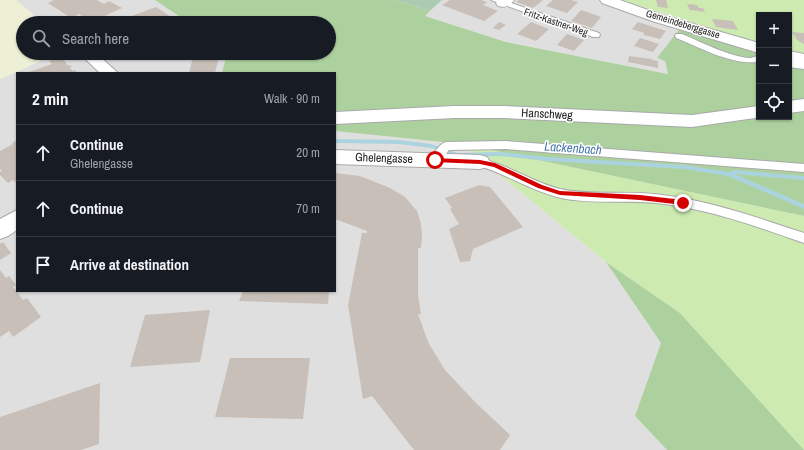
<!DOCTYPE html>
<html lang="en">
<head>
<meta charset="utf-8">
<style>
  :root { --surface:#171b24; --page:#20242c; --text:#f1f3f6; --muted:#9ea1a6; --line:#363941 }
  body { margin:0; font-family:"Archivo Narrow",sans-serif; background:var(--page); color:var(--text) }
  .controls { position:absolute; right:12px; top:12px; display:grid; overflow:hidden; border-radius:0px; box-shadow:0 1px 3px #0004 }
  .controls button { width:36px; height:36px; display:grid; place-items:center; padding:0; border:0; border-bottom:1px solid var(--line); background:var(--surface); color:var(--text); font:20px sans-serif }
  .stop { position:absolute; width:12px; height:12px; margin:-9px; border:3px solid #d40000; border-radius:50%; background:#fff }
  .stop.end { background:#d40000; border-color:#fff; box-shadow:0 1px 4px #0008 }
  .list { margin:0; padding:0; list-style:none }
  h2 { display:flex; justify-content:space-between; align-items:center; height:52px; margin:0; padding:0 16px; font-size:17px }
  h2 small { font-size:13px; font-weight:400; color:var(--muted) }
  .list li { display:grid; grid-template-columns:26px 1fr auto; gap:12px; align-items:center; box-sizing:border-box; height:56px; padding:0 16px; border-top:1px solid var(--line) }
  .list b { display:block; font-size:15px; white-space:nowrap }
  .list p { margin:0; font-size:13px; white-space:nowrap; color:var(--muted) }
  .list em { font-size:13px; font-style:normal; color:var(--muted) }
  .icon { flex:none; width:22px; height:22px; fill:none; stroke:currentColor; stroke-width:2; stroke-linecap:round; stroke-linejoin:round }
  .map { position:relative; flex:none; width:804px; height:450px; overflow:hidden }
  .search { position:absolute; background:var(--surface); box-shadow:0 1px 3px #0004; left:16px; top:16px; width:320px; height:44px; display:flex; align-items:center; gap:10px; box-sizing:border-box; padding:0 14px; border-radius:22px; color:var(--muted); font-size:15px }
  .panel { position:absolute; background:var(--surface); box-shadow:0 1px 3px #0004; left:16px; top:72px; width:320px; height:220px; border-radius:0px }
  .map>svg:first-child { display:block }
  .residential { fill:#e0dfdf }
  .farmland { fill:#eef0d5 }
  .grass { fill:#cdebb0 }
  .forest { fill:#add19e }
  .cemetery { fill:#aacbaf }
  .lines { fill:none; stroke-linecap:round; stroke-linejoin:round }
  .stream { fill:#aad3df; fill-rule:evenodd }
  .building { fill:#c7bfb8 }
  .service-casing { stroke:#a9a9a9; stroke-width:2 }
  .minor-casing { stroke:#a9a9a9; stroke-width:2 }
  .service { fill:#fff; fill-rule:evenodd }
  .minor { fill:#fff; fill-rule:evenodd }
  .route { fill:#d40000 }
  .labels { text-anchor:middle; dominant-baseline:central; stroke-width:3; stroke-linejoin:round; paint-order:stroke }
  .far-street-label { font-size:10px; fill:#222; stroke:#fff }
  .street-label { font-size:12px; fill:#222; stroke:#fff }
  .water-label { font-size:13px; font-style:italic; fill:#4a7aab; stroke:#fff }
</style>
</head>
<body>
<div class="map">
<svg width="804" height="450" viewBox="0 0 804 450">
  <rect width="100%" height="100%" fill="#f2efe9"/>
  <!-- residential -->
  <g class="residential">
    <path d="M16 0H155L189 23H43Z"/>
    <path d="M442 0H622L759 44 657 58 665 61 668 74 506 42 425 16Z"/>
    <path d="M58 53H227L222 73H17V291H335V131L462 144 606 262 662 343 635 416 667 450H0V79Z"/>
  </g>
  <!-- farmland -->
  <path class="farmland" d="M0 0H16L43 23H23V53H58L0 79Z"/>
  <!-- grass -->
  <g class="grass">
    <path d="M622 0H804V54L789 52V15H759V44Z"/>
    <path d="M462 144 804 216V450L680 313 606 262Z"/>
  </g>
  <!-- forest -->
  <g class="forest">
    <path d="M155 0H395L430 11 425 16 506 42 668 74 665 61 657 58 679 30 759 51V117H789V52L804 54V216L462 144 335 131V73H222L227 53H329V23H189Z"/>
    <path d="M606 262 680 313 804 450H667L635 416 661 343Z"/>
  </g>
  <!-- cemetery -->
  <path class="cemetery" d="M395 0H442L430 11Z"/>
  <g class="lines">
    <!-- stream -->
    <path class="stream" d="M335 139 399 140 431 144 458 153 500 152 547 157 684 165 729 172 734 170 804 176V180L734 174 804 204V209L728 176 684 169 547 161 500 156 458 157 431 148 399 144 335 143Z"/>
  </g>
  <!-- building -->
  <g class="building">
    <path d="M54 0H97L104 4 109 1 122 8 91 22 79 14 71 18 48 3Z"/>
    <path d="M450 0H481L487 2 483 5 498 11 484 21 442 5Z"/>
    <path d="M519 0H543L533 8 516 2Z"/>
    <path d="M553 0H571L578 2 567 13 546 6Z"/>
    <path d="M656 0H666L668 8 658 7Z"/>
    <path d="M687 4 697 5 699 8H703L705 12 690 10Z"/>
    <path d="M156 7 174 19V20L168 23H124L121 22V20Z"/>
    <path d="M581 10 601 17 592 28 571 21Z"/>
    <path d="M712 19 733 21 738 30 716 27Z"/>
    <path d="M499 22 506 25 499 30 493 28Z"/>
    <path d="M531 22 549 29 536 41 517 34Z"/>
    <path d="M638 22 666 31 660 39 644 35V33L632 29Z"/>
    <path d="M792 32 804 33V44L797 40Z"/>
    <path d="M567 34 584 40 574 51 557 45Z"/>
    <path d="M640 38 659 44 653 52 634 46Z"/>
    <path d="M194 53H220L215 73H189Z"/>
    <path d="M629 56 652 59V60L658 61V68L628 62Z"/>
    <path d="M60 57 67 63 65 64 67 65 72 66 70 68 73 71 75 70 78 73H30L29 72 52 64 49 61Z"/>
    <path d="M17 140V184L13 180 8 183 0 175V172L2 171 0 169V151L13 144 12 143Z"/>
    <path d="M335 173 360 176 390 188 405 197 417 211 421 224 422 236 421 248H418V295L421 314H418L423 328 429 344 445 370 474 401 510 435 500 450H414L372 396 363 399 348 305 362 233H367V231L335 219Z"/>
    <path d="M479 185 490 187 523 227 473 249 470 261 460 262 449 229 459 224 450 209 452 208 445 198Z"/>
    <path d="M3 242 11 253 0 260V244Z"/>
    <path d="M0 270 6 278 9 276 16 285 13 287 23 300 27 298 41 317 13 337 9 331 0 337Z"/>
    <path d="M243 291H329L328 304 239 301Z"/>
    <path d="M210 310 200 362 130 367 145 315Z"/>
    <path d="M230 358H310L303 419 215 417Z"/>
    <path d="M100 383 99 444 81 450H0V417Z"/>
  </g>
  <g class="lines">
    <!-- service casing -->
    <g class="service-casing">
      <g id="service">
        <path d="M491 0H502L599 33 600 35 599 37H593Z"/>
        <path d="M676 34H682C694 39 743 63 754 57 756 57 757 55 759 54V62C730 65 702 48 676 38L675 36Z"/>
        <path d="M789 61 804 63V69L789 67Z"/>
        <path d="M506 141 804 164V172L506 149 449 150 439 163H431L430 160C434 153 438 145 446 142Z"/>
        <path d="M480 158C508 165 533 182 560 189 593 196 629 190 663 195 711 201 758 218 804 233V243C758 227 712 210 664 204 630 199 595 205 561 198 531 191 505 173 476 165L475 162 476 159Z"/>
      </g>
    </g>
    <!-- minor casing -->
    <g class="minor-casing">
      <g id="minor">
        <path d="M498 0H514C510 6 505 8 498 6L496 3Z"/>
        <path d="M600 0H620L662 15 759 43V53L652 21 602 3Z"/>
        <path d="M789 51 804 54V64L789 61Z"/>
        <path d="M79 53H96L118 73H100Z"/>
        <path d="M804 99V111L789 113V101Z"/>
        <path d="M454 106H504L692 115 759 106V117H762L692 127 504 118H454L335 124V112Z"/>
        <path d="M335 150 480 155 487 157 490 162 487 167 480 169 335 164Z"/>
        <path d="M17 210V230L8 236 0 239V219Z"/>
      </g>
    </g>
    <!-- service -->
    <use href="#service" class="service"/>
    <!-- minor -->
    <use href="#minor" class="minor"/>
  </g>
  <!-- route -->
  <path class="route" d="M433 158 480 160 495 163 542 185 560 191 640 195 683 200 686 203 683 205 640 200 560 195 538 188 494 167 480 164 435 162 432 160Z"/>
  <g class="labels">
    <!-- far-street labels -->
    <g class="far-street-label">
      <text transform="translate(556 22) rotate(19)">Fritz-Kastner-Weg</text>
      <text transform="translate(683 24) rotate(17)">Gemeindeberggasse</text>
    </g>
    <!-- street labels -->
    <g class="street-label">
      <text transform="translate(547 114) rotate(3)">Hanschweg</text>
      <text transform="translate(384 158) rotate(2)">Ghelengasse</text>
    </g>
    <!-- water labels -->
    <g class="water-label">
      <text transform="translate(573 148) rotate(4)">Lackenbach</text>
    </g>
  </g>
</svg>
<div class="controls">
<button>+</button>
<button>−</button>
<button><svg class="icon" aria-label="locate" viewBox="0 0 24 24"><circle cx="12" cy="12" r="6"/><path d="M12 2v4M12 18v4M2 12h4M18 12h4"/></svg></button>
</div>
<div class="stop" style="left:435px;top:160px"></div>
<div class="stop end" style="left:683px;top:203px"></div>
<div class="search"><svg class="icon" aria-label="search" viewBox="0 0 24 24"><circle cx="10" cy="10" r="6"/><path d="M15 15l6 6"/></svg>Search here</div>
<section class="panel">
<h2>2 min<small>Walk · 90 m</small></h2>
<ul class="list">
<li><svg class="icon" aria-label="ahead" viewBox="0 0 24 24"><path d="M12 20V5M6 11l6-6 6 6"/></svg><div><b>Continue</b><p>Ghelengasse</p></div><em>20 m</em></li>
<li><svg class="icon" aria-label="ahead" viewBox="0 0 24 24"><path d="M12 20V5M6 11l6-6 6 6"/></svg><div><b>Continue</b></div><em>70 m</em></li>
<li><svg class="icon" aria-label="arrive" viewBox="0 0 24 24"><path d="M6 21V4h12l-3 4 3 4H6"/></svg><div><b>Arrive at destination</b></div></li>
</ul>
</section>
</div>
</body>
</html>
